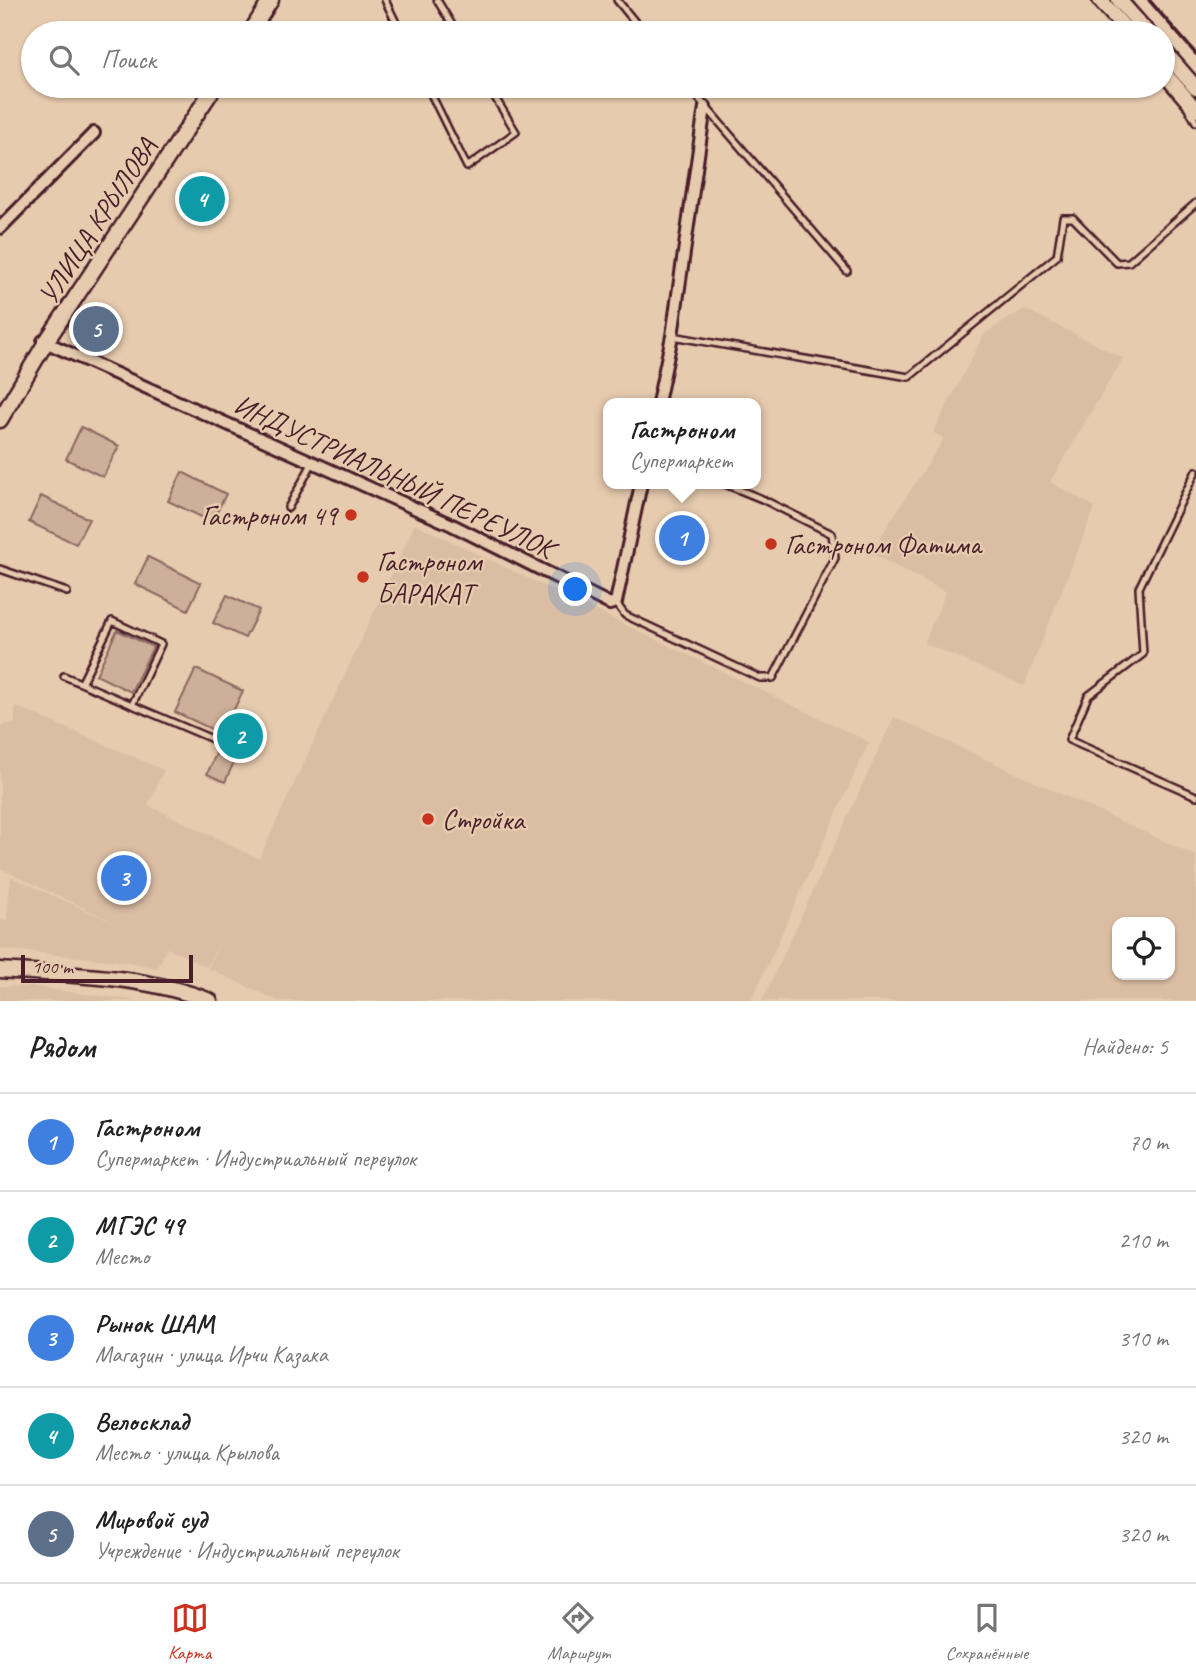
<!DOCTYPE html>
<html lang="ru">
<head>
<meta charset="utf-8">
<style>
  :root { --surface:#fff; --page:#f2f2f2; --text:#222; --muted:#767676; --line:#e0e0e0; --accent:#c8321e }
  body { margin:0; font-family:Caveat,sans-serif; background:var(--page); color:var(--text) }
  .controls { position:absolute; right:21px; bottom:21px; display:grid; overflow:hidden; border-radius:14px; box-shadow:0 2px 5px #0004 }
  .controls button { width:63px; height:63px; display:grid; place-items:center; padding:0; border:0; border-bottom:2px solid var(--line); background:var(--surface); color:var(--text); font:35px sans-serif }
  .scale { position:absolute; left:21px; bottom:18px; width:172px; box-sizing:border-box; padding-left:7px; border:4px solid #4a1f2b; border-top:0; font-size:19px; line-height:24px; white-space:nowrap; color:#4a1f2b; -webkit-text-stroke:5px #e7cbae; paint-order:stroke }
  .you { position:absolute; left:576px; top:590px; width:24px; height:24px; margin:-18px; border:5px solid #fff; border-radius:50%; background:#1a73e8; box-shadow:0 0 0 10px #1a73e833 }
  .badge { display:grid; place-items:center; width:46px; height:46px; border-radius:50%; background:var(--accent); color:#fff; font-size:23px; font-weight:700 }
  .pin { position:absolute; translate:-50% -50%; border:4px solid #fff; box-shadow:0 2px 7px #0006 }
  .popup { position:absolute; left:603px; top:398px; width:158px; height:91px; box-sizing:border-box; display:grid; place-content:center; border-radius:14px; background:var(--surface); filter:drop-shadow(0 2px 5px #0005); font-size:23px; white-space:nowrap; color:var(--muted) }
  .popup b { font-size:26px; color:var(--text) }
  .popup::after { content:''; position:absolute; left:50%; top:100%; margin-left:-14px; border:14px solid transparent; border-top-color:var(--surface) }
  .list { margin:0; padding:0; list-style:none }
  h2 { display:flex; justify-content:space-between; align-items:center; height:91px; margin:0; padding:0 28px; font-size:30px }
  h2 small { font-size:23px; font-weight:400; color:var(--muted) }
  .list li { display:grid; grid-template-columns:46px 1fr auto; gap:21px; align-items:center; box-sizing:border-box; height:98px; padding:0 28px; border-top:2px solid var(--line) }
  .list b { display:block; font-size:26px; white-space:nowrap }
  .list p { margin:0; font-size:23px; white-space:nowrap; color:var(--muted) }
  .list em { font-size:23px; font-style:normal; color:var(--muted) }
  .icon { flex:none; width:38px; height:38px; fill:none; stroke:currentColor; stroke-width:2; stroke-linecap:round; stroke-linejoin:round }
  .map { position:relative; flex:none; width:1196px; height:1001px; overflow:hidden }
  .search { position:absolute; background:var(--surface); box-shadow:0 2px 5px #0004; left:21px; right:21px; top:21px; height:77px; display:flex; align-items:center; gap:18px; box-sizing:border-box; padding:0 24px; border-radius:38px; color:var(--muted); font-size:26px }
  .sheet { height:581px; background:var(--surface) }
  nav { display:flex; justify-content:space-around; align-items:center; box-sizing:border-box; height:98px; border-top:2px solid var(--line); background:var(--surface); font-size:19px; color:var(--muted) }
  nav a { display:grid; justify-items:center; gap:4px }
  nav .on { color:var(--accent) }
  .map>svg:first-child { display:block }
  .built { fill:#dabda3; fill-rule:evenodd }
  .green { fill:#ceaf99; stroke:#8c6762; stroke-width:2 }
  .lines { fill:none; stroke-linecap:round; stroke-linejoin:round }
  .service-casing { stroke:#4a1f2b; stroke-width:10 }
  .minor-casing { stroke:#4a1f2b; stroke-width:16 }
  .secondary-casing { stroke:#4a1f2b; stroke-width:19 }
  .service { stroke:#e7cbae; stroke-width:5 }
  .minor { stroke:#e7cbae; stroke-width:10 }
  .secondary { stroke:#e7cbae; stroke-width:14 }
  .rail { stroke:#4a1f2b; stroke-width:3.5 }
  .poi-dot { fill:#c8321e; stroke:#e7cbae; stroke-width:2.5 }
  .labels { text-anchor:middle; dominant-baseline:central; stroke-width:5; stroke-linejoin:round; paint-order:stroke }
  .street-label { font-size:28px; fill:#4a1f2b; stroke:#e7cbae }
  .poi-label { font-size:28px; fill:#4a1f2b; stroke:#e7cbae; text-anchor:start }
</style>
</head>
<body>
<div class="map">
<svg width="1196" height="1001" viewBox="0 0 1196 1001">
  <rect width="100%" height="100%" fill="#e7cbae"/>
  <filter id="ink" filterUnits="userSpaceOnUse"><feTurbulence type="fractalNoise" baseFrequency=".0143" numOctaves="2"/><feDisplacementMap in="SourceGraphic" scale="14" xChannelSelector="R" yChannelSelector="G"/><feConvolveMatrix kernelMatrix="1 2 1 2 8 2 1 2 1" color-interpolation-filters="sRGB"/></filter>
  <g filter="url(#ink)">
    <!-- built -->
    <g class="built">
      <path d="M1024 309 1123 358 1050 482 1095 507 1024 686 924 643 946 592 870 553 944 439 933 432 985 333Z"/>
      <path d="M415 524 869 742 751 1001H278L208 968 221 939 207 967 167 948 157 968 128 962 0 949V920H7L11 877 126 928 0 868V725L15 724V706L164 770 148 805 259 859Z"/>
      <path d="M894 717 1196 856V1001H762ZM1170 922V975H1117V922Z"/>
      <path d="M0 986 35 987 137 1001H0Z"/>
    </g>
    <!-- green -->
    <g class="green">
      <path d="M81 427 119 446 103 477 66 459Z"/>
      <path d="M182 472 226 494 212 522 168 501Z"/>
      <path d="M41 496 89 519 76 544 29 522Z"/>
      <path d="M148 557 201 583 188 610 135 584Z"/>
      <path d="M227 595 259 610 245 638 213 623Z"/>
      <path d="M117 630 153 647 131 692 96 675Z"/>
      <path d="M196 669 243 691 222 734 175 712Z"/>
      <path d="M220 745 238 753 225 782 207 774Z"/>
    </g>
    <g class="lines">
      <!-- service casing -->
      <g class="service-casing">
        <g id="service">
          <path d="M385 0 401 33"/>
          <path d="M437 0 457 33"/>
          <path d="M617 0 644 33"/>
          <path d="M427 86 467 167 516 132 488 86"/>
          <path d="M688 86 847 271"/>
          <path d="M1189 110 1196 122"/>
          <path d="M672 336 909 377 1057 256 1063 218H1073L1117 263 1129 262 1196 203"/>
          <path d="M1196 471 1139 588 1143 654 1088 696 1069 740 1196 796"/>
          <path d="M288 508 313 462"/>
          <path d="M0 569 67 592"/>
          <path d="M616 603 625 615 760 678H773L835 558 832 534 762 499 725 484"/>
          <path d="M64 676 245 753"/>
          <path d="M82 682 112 621 161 644 132 705"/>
        </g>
      </g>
      <!-- minor casing -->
      <g class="minor-casing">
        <g id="minor">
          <path d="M0 228 94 133"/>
          <path d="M43 341 452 525 610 604 616 602 641 484"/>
          <path d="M658 403 672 336 705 107"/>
        </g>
      </g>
      <!-- secondary casing -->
      <g class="secondary-casing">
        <g id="secondary">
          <path d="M1100 0 1129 33"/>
          <path d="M1119 0 1148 33"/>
          <path d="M250 33 271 0"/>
          <path d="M1163 50 1196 88"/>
          <path d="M1163 72 1196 110"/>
          <path d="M0 420 46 342 215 86"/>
          <path d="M0 970C70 975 144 975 210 1001"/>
        </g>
      </g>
      <!-- service -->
      <use href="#service" class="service"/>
      <!-- minor -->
      <use href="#minor" class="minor"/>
      <!-- secondary -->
      <use href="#secondary" class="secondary"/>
      <!-- rail -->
      <path class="rail" d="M1149 0 1196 54"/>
    </g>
  </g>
  <!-- markers -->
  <g class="poi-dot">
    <circle cx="351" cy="515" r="7"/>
    <circle cx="771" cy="544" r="7"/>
    <circle cx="363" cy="577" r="7"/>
    <circle cx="428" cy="819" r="7"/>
  </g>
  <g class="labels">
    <!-- street labels -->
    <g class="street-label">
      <text transform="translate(97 221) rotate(-57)">УЛИЦА КРЫЛОВА</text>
      <text transform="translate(394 476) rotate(25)">ИНДУСТРИАЛЬНЫЙ ПЕРЕУЛОК</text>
    </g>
    <!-- poi labels -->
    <g class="poi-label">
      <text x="337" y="515" text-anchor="end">Гастроном 49</text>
      <text x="785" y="544">Гастроном Фатима</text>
      <text x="377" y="561">Гастроном<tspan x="377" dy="32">БАРАКАТ</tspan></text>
      <text x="442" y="819">Стройка</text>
    </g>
  </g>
</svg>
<div class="controls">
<button><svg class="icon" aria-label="locate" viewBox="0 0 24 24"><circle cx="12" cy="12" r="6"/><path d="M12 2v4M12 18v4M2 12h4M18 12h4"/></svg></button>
</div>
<div class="scale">100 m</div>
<div class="you"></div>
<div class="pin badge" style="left:682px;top:538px;background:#3f7fe0">1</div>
<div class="popup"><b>Гастроном</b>Супермаркет</div>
<div class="pin badge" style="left:240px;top:736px;background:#0f9aa8">2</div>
<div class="pin badge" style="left:124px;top:878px;background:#3f7fe0">3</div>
<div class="pin badge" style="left:202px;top:199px;background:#0f9aa8">4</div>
<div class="pin badge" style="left:96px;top:329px;background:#5c6f8a">5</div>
<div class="search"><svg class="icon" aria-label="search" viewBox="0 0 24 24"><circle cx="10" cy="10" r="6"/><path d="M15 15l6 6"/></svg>Поиск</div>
</div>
<section class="sheet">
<h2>Рядом<small>Найдено: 5</small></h2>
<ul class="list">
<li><span class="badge" style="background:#3f7fe0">1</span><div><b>Гастроном</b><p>Супермаркет · Индустриальный переулок</p></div><em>70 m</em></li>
<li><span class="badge" style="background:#0f9aa8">2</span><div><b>МГЭС 49</b><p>Место</p></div><em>210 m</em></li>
<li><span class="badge" style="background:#3f7fe0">3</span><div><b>Рынок ШАМ</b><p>Магазин · улица Ирчи Казака</p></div><em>310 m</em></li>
<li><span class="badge" style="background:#0f9aa8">4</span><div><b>Велосклад</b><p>Место · улица Крылова</p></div><em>320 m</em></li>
<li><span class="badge" style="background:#5c6f8a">5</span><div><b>Мировой суд</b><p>Учреждение · Индустриальный переулок</p></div><em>320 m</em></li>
</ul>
</section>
<nav>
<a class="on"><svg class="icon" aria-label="map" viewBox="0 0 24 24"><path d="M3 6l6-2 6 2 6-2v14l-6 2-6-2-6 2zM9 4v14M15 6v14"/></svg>Карта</a>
<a><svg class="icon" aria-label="directions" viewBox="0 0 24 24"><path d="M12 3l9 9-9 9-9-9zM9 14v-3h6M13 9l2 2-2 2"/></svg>Маршрут</a>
<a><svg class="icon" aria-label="saved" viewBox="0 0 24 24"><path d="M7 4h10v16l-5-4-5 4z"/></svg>Сохранённые</a>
</nav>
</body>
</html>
